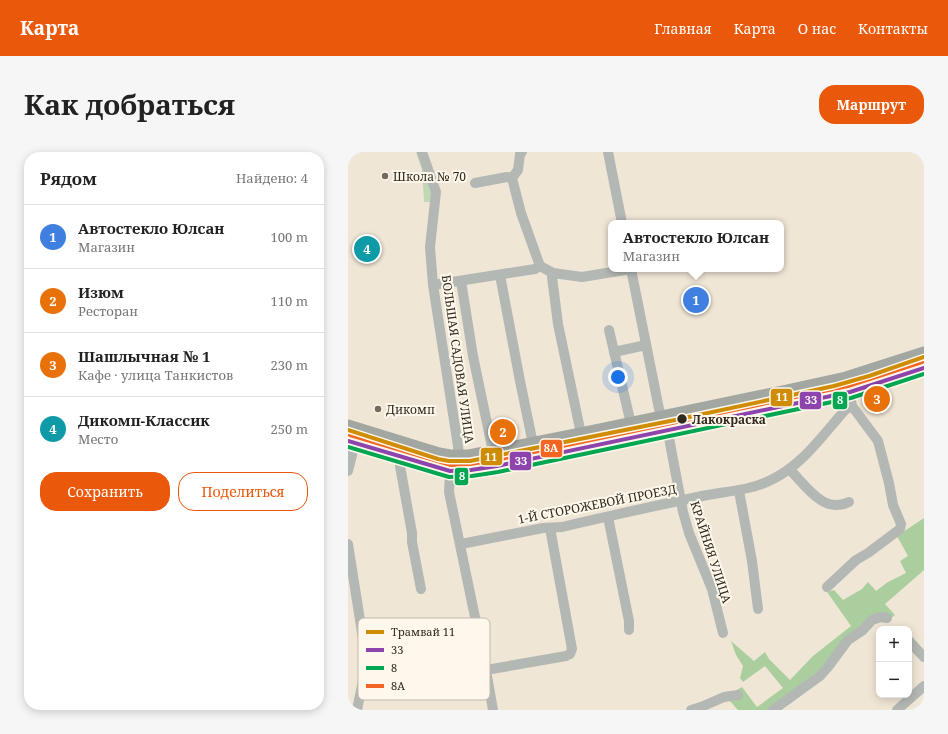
<!DOCTYPE html>
<html lang="ru">
<head>
<meta charset="utf-8">
<style>
  :root { --surface:#fff; --page:#f6f6f6; --text:#222; --muted:#767676; --line:#e0e0e0; --accent:#ea580c }
  body { margin:0; font-family:"Noto Serif",serif; background:var(--page); color:var(--text) }
  .controls { position:absolute; right:12px; bottom:12px; display:grid; overflow:hidden; border-radius:8px; box-shadow:0 2px 10px #0003 }
  .controls button { width:36px; height:36px; display:grid; place-items:center; padding:0; border:0; border-bottom:1px solid var(--line); background:var(--surface); color:var(--text); font:20px sans-serif }
  .you { position:absolute; left:270px; top:225px; width:14px; height:14px; margin:-10px; border:3px solid #fff; border-radius:50%; background:#1a73e8; box-shadow:0 0 0 6px #1a73e833 }
  .badge { display:grid; place-items:center; width:26px; height:26px; border-radius:50%; background:var(--accent); color:#fff; font-size:13px; font-weight:700 }
  .pin { position:absolute; translate:-50% -50%; border:2px solid #fff; box-shadow:0 1px 4px #0006 }
  .popup { position:absolute; left:260px; top:68px; width:176px; height:52px; box-sizing:border-box; display:grid; place-content:center; border-radius:8px; background:var(--surface); filter:drop-shadow(0 1px 3px #0005); font-size:13px; white-space:nowrap; color:var(--muted) }
  .popup b { font-size:15px; color:var(--text) }
  .popup::after { content:''; position:absolute; left:50%; top:100%; margin-left:-8px; border:8px solid transparent; border-top-color:var(--surface) }
  .list { margin:0; padding:0; list-style:none }
  h2 { display:flex; justify-content:space-between; align-items:center; height:52px; margin:0; padding:0 16px; font-size:17px }
  h2 small { font-size:13px; font-weight:400; color:var(--muted) }
  .list li { display:grid; grid-template-columns:26px 1fr auto; gap:12px; align-items:center; box-sizing:border-box; height:64px; padding:0 16px; border-top:1px solid var(--line) }
  .list b { display:block; font-size:15px; white-space:nowrap }
  .list p { margin:0; font-size:13px; white-space:nowrap; color:var(--muted) }
  .list em { font-size:13px; font-style:normal; color:var(--muted) }
  .actions { display:flex; gap:8px; padding:12px 16px }
  .actions a { flex:1; padding:9px 0; border:1px solid var(--accent); border-radius:16px; text-align:center; font-size:14px; color:var(--accent) }
  .actions .main { background:var(--accent); color:#fff }
  .map { position:relative; flex:none; width:576px; height:558px; overflow:hidden; border-radius:16px }
  header { display:flex; align-items:center; gap:24px; box-sizing:border-box; height:56px; padding:0 20px; background:var(--accent); color:#fff }
  header strong { font-size:19px }
  nav { display:flex; gap:22px; margin-inline-start:auto; font-size:14px }
  .intro { display:flex; align-items:center; justify-content:space-between; box-sizing:border-box; height:96px; padding:0 24px }
  h1 { margin:0; font-size:28px }
  .button { padding:10px 18px; border-radius:16px; background:var(--accent); color:#fff; font-size:14px; font-weight:700 }
  main { display:flex; gap:24px; padding:0 24px }
  aside { flex:1; background:var(--surface); border-radius:16px; box-shadow:0 2px 10px #0003 }
  .map>svg:first-child { display:block }
  .green { fill:#c0d9b4 }
  .forest { fill:#abce9f }
  .lines { fill:none; stroke-linecap:round; stroke-linejoin:round }
  .minor { stroke:#b4b8b4; stroke-width:10 }
  .major { stroke:#a3a7a2; stroke-width:13 }
  .bus-1-casing { stroke:#fef8ec; stroke-width:7 }
  .bus-2-casing { stroke:#fef8ec; stroke-width:7 }
  .bus-3-casing { stroke:#fef8ec; stroke-width:7 }
  .bus-1 { stroke:#8e44ad; stroke-width:4 }
  .bus-2 { stroke:#00a651; stroke-width:4 }
  .bus-3 { stroke:#f26522; stroke-width:4 }
  .tram-1-casing { stroke:#fef8ec; stroke-width:7 }
  .tram-1 { stroke:#cf8d06; stroke-width:4 }
  .poi-dot { fill:#736c5e; stroke:#fef8ec; stroke-width:1.5 }
  .stop-dot { fill:#302a1e; stroke:#fef8ec; stroke-width:1.5 }
  .labels { text-anchor:middle; dominant-baseline:central; stroke-width:4; stroke-linejoin:round; paint-order:stroke }
  .poi-label { font-size:12px; fill:#302a1e; stroke:#fef8ec; text-anchor:start }
  .street-label { font-size:12px; fill:#302a1e; stroke:#fef8ec }
  .stop-label { font-size:12px; font-weight:bold; fill:#302a1e; stroke:#fef8ec; text-anchor:start }
  .key { fill:#fef8ec; stroke:#c0baae; stroke-width:1 }
  .key-label { font-size:11px; fill:#302a1e }
  .line-badge { stroke:#fef8ec; stroke-width:1.5 }
  .badge-label { font-size:11px; text-anchor:middle; font-weight:bold; fill:#fff }
</style>
</head>
<body>
<header>
<strong>Карта</strong>
<nav><a>Главная</a><a>Карта</a><a>О нас</a><a>Контакты</a></nav>
</header>
<div class="intro"><h1>Как добраться</h1><a class="button">Маршрут</a></div>
<main>
<aside>
<h2>Рядом<small>Найдено: 4</small></h2>
<ul class="list">
<li><span class="badge" style="background:#3f7fe0">1</span><div><b>Автостекло Юлсан</b><p>Магазин</p></div><em>100 m</em></li>
<li><span class="badge" style="background:#e8710a">2</span><div><b>Изюм</b><p>Ресторан</p></div><em>110 m</em></li>
<li><span class="badge" style="background:#e8710a">3</span><div><b>Шашлычная № 1</b><p>Кафе · улица Танкистов</p></div><em>230 m</em></li>
<li><span class="badge" style="background:#0f9aa8">4</span><div><b>Дикомп-Классик</b><p>Место</p></div><em>250 m</em></li>
</ul>
<div class="actions"><a class="main">Сохранить</a><a>Поделиться</a></div>
</aside>
<div class="map">
<svg width="576" height="558" viewBox="0 0 576 558">
  <rect width="100%" height="100%" fill="#f0e6d6"/>
  <!-- green -->
  <path class="green" d="M68 0H71L83 41V50H76L74 18Z"/>
  <!-- forest -->
  <path class="forest" d="M576 366V418L537 452 547 463 543 466 532 462 478 515 421 558H390L381 548 380 543 394 535 409 555 435 536 417 514 395 530 392 526 395 514 388 503 383 489 406 509 417 500 421 507 442 528 465 504 503 474 479 440 486 438 495 448 514 437 520 430 528 439 540 430 558 421 552 409 560 404 549 384Z"/>
  <g class="lines">
    <!-- minor -->
    <g class="minor">
      <path d="M74 0 88 40 82 95 85 133 110 294 111 304 102 319 101 340 138 518 145 558"/>
      <path d="M260 0 274 71"/>
      <path d="M164 26 173 61 192 114"/>
      <path d="M127 31 159 25 164 26 170 18 172 2 174 0"/>
      <path d="M283 117 311 257 321 286 335 360 341 381 364 437 375 481"/>
      <path d="M205 121 204 125 210 172 233 282"/>
      <path d="M152 123 172 229 185 292"/>
      <path d="M113 129 125 204 145 300"/>
      <path d="M85 133 187 117 192 114 205 121 234 125 283 117"/>
      <path d="M261 178 283 272"/>
      <path d="M266 200 298 193"/>
      <path d="M52 305V314L64 381V390L73 437"/>
      <path d="M441 317C457 332 475 363 501 350"/>
      <path d="M0 319 7 291"/>
      <path d="M391 339 404 409 410 457"/>
      <path d="M260 365 281 469V478"/>
      <path d="M0 392 18 506V514L9 558"/>
      <path d="M113 392 195 376 214 375C260 364 307 354 354 344 378 339 402 339 425 327 455 312 475 283 497 258L504 254"/>
      <path d="M479 435 508 408 520 401 552 377 553 372 545 353 541 331 530 289 504 254 503 248"/>
      <path d="M561 489 576 505"/>
      <path d="M138 518 218 504 222 502 224 497 202 376"/>
      <path d="M343 558 353 555 376 545 390 543"/>
      <path d="M425 558 472 524 480 515 500 488 515 478 524 468 533 465 539 466"/>
      <path d="M549 558 576 534"/>
    </g>
    <!-- major -->
    <g class="major">
      <path d="M0 274 91 302 102 304H121L233 282 434 240 498 226 576 201"/>
      <path d="M0 289 52 305 102 319 123 318 149 314 502 240 576 216"/>
    </g>
    <!-- bus-1 casing -->
    <g class="bus-1-casing">
      <path id="bus-1" d="M0 289 102 319 123 318 149 314 502 240 576 216"/>
    </g>
    <!-- bus-2 casing -->
    <g class="bus-2-casing">
      <path id="bus-2" d="M0 295 101 325 124 324 150 320 503 246 576 222"/>
    </g>
    <!-- bus-3 casing -->
    <g class="bus-3-casing">
      <path id="bus-3" d="M2 283 103 313 122 312 148 308 500 234 574 210"/>
    </g>
    <!-- bus-1 -->
    <use href="#bus-1" class="bus-1"/>
    <!-- bus-2 -->
    <use href="#bus-2" class="bus-2"/>
    <!-- bus-3 -->
    <use href="#bus-3" class="bus-3"/>
    <!-- tram-1 casing -->
    <g class="tram-1-casing">
      <path id="tram-1" d="M0 278 90 307 101 309H122L327 268 486 234 521 224 576 205"/>
    </g>
    <!-- tram-1 -->
    <use href="#tram-1" class="tram-1"/>
  </g>
  <!-- markers -->
  <g class="poi-dot">
    <circle cx="37" cy="24" r="4"/>
    <circle cx="30" cy="257" r="4"/>
  </g>
  <circle class="stop-dot" cx="334" cy="267" r="5.5"/>
  <g class="labels">
    <!-- poi labels -->
    <g class="poi-label">
      <text x="45" y="24">Школа № 70</text>
      <text x="38" y="257">Дикомп</text>
    </g>
    <!-- street labels -->
    <g class="street-label">
      <text transform="translate(110 207) rotate(82)">БОЛЬШАЯ САДОВАЯ УЛИЦА</text>
      <text transform="translate(249 352) rotate(-11)">1-Й СТОРОЖЕВОЙ ПРОЕЗД</text>
      <text transform="translate(363 400) rotate(72)">КРАЙНЯЯ УЛИЦА</text>
    </g>
    <!-- stop labels -->
    <g class="stop-label">
      <text x="344" y="267">Лакокраска</text>
    </g>
  </g>
  <!-- legend -->
  <rect x="10" y="466" width="132" height="82" rx="6" class="key"/>
  <rect x="18" y="478" width="18" height="4" fill="#cf8d06"/>
  <rect x="18" y="496" width="18" height="4" fill="#8e44ad"/>
  <rect x="18" y="514" width="18" height="4" fill="#00a651"/>
  <rect x="18" y="532" width="18" height="4" fill="#f26522"/>
  <g class="key-label">
    <text x="43" y="484">Трамвай 11</text>
    <text x="43" y="502">33</text>
    <text x="43" y="520">8</text>
    <text x="43" y="538">8А</text>
  </g>
  <g class="line-badge">
    <rect x="422" y="236" width="23" height="19" rx="4" fill="#cf8d06"/>
    <rect x="451" y="239" width="23" height="19" rx="4" fill="#8e44ad"/>
    <rect x="484" y="239" width="16" height="19" rx="4" fill="#00a651"/>
    <rect x="192" y="287" width="23" height="19" rx="4" fill="#f26522"/>
    <rect x="132" y="295" width="23" height="19" rx="4" fill="#cf8d06"/>
    <rect x="161" y="299" width="23" height="20" rx="4" fill="#8e44ad"/>
    <rect x="106" y="315" width="15" height="19" rx="4" fill="#00a651"/>
  </g>
  <g class="badge-label">
    <text x="434" y="249">11</text>
    <text x="463" y="252">33</text>
    <text x="492" y="252">8</text>
    <text x="203" y="300">8А</text>
    <text x="143" y="309">11</text>
    <text x="173" y="313">33</text>
    <text x="114" y="328">8</text>
  </g>
</svg>
<div class="controls">
<button>+</button>
<button>−</button>
</div>
<div class="you"></div>
<div class="pin badge" style="left:348px;top:148px;background:#3f7fe0">1</div>
<div class="popup"><b>Автостекло Юлсан</b>Магазин</div>
<div class="pin badge" style="left:155px;top:280px;background:#e8710a">2</div>
<div class="pin badge" style="left:529px;top:247px;background:#e8710a">3</div>
<div class="pin badge" style="left:19px;top:97px;background:#0f9aa8">4</div>
</div>
</main>
</body>
</html>
